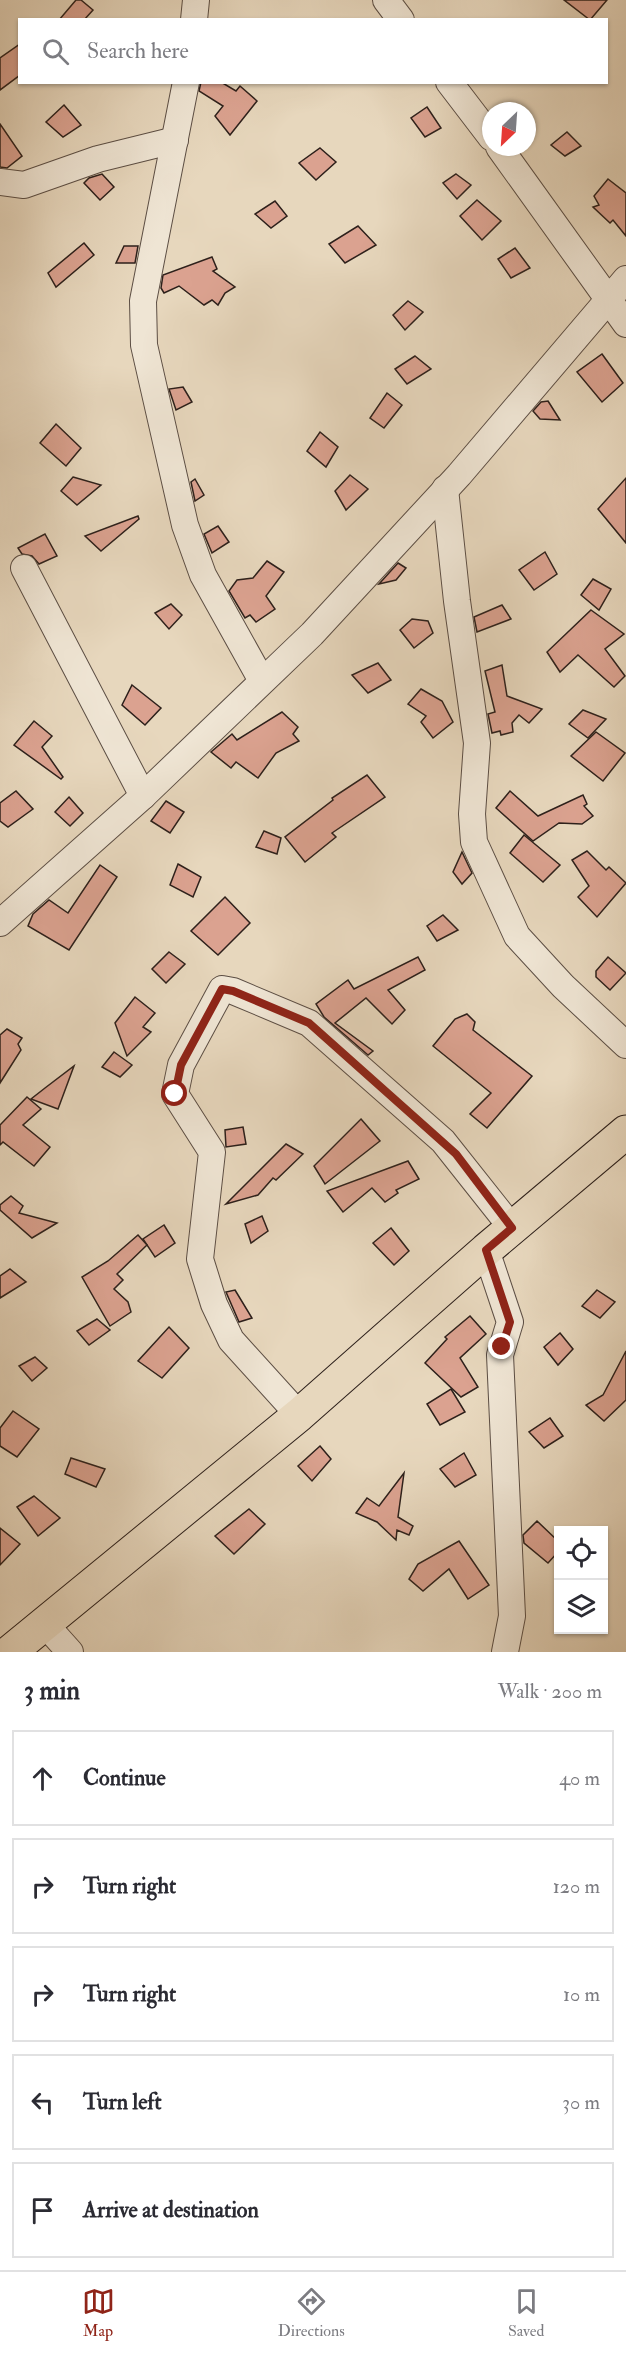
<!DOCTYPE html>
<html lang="en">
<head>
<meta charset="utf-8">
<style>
  :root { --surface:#fff; --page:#f2f2f3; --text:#2b2b33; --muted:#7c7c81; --line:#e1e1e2; --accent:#8f2418 }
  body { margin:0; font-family:"IM FELL Double Pica",serif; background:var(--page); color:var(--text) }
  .controls { position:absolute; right:18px; bottom:18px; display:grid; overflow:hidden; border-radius:0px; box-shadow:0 2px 4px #0004 }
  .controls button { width:54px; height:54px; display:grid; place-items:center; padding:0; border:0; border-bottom:2px solid var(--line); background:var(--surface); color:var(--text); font:30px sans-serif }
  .compass { position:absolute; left:482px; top:102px; width:54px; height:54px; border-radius:50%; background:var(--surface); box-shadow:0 2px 4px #0004; rotate:205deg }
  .stop { position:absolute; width:18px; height:18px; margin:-14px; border:4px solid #8f2418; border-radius:50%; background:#fff }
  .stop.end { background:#8f2418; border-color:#fff; box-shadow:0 2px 6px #0008 }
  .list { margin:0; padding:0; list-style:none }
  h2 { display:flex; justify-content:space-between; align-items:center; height:78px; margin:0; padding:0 24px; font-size:26px }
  h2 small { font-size:20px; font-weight:400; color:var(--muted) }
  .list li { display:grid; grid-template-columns:39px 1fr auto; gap:18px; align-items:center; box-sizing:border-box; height:96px; margin:0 12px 12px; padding:0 12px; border:2px solid var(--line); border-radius:0px }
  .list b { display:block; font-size:22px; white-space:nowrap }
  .list em { font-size:20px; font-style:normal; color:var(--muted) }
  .icon { flex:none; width:33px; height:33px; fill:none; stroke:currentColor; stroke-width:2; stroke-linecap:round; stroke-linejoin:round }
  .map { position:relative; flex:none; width:626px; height:1652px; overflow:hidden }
  .search { position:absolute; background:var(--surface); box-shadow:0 2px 4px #0004; left:18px; right:18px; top:18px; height:66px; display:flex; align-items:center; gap:15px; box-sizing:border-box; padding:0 21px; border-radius:0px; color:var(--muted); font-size:22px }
  .sheet { height:618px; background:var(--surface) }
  nav { display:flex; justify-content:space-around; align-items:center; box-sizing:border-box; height:84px; border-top:2px solid var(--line); background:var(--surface); font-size:16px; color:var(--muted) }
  nav a { display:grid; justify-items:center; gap:3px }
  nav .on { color:var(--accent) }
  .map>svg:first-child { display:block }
  .building { fill:#dba290; stroke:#2d201b; stroke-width:1.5 }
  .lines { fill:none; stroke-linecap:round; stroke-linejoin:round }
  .minor-casing { stroke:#5c4e44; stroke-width:28 }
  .primary-casing { stroke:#2d201b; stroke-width:35 }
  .minor { stroke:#efe5d4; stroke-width:26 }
  .primary { stroke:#e7d7bd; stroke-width:33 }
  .route { stroke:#8f2418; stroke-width:8 }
</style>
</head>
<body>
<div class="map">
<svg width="626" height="1652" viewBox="0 0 626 1652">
  <rect width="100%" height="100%" fill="#e7d7bd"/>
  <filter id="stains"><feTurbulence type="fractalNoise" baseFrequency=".00333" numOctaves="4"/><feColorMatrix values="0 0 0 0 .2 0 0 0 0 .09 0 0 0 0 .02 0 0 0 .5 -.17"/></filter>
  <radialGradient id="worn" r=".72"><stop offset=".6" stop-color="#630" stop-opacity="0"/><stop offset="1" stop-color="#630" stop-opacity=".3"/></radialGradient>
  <!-- building -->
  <g class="building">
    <path d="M76 0H81L93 10 84 20H59Z"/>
    <path d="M564 0H607L590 20Z"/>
    <path d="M20 44V75L0 90V58Z"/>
    <path d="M201 82H221L236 91 240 86 257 101 230 135 215 116 223 106 199 91Z"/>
    <path d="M64 105 81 125 63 137 46 122Z"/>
    <path d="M427 107 441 128 425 137 411 118Z"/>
    <path d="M0 124 22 156 7 168 0 167Z"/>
    <path d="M567 132 581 146 565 156 551 145Z"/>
    <path d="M320 148 336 162 316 180 299 163Z"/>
    <path d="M102 174 114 187 100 200 84 183 89 178Z"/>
    <path d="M456 174 471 185 457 199 443 183Z"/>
    <path d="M608 179 626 193V236L613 220 610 223 593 207 599 205 594 196Z"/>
    <path d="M477 200 501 221 482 240 460 216Z"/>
    <path d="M275 201 287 216 271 228 255 214Z"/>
    <path d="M358 226 376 245 345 263 329 244Z"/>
    <path d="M84 243 94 255 56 287 48 273Z"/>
    <path d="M124 246H138L135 263H116Z"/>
    <path d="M515 248 530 268 511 278 498 259Z"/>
    <path d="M212 257 217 269 213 271 235 287 225 293 218 305 212 300 204 305 179 286 164 293 161 288 163 275Z"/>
    <path d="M408 301 423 312 405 330 393 315Z"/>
    <path d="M602 354 623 383 602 402 577 372Z"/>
    <path d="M415 356 431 369 407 384 395 369Z"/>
    <path d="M183 387 192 402 176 410 169 389Z"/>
    <path d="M387 393 402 405 384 428 370 418Z"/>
    <path d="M548 401 560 420 540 419 533 411 541 402Z"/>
    <path d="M56 424 81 448 66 466 40 443Z"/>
    <path d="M320 432 338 447 326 467 307 451Z"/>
    <path d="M350 475 368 489 346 510 335 491Z"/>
    <path d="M73 477 101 485 77 505 61 491Z"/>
    <path d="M626 478V543L598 509Z"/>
    <path d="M195 479 204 495 195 501 191 482Z"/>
    <path d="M138 516 139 519 101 551 85 536Z"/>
    <path d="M218 526 229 542 212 553 204 534Z"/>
    <path d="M45 534 57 556 39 564 32 556 22 554 18 548Z"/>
    <path d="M545 552 557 574 534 590 519 570Z"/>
    <path d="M267 561 284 572 266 596 275 609 256 622 250 615 245 618 229 591 237 580 253 578Z"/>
    <path d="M398 563 406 568 396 580 379 584Z"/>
    <path d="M593 579 611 589 599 610 581 595Z"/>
    <path d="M171 604 182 615 169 629 155 613Z"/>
    <path d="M502 605 511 619 477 632 474 617Z"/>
    <path d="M591 610 624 634 605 649 625 676 614 687 578 655 560 672 547 652Z"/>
    <path d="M412 619 428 621 433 633 414 648 400 630Z"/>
    <path d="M378 663 391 680 368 693 352 675Z"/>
    <path d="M502 665 507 696 542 709 529 723 519 715 512 723 513 732 501 735 500 731 492 733 488 714 495 712 485 671Z"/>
    <path d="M132 685 161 708 145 725 122 705Z"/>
    <path d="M421 689 442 701 453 722 433 738 421 722 426 716 408 704Z"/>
    <path d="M583 710 606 719 588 738 569 724Z"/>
    <path d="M282 712 298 727 293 734 299 741 276 753 258 778 236 762 231 768 211 752 232 734 237 740Z"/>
    <path d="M34 721 52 736 42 747 63 777 61 779 14 745Z"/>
    <path d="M596 732 625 753 603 781 571 756Z"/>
    <path d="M367 775 385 797 332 833 336 837 305 862 285 837 333 800 332 798Z"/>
    <path d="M16 791 33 809 8 827 0 821V803Z"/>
    <path d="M510 791 538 816 583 795 587 804 584 806 593 816 582 824 559 823 533 841 496 808Z"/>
    <path d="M69 797 83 813 70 826 55 812Z"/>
    <path d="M166 801 184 812 170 833 151 821Z"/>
    <path d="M264 831 281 838 277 854 256 847Z"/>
    <path d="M524 835 560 865 543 882 510 853Z"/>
    <path d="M587 851 606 870 609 867 626 883 597 917 578 897 589 886 572 860Z"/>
    <path d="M462 852 472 873 462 884 453 872Z"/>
    <path d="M178 864 201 877 193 897 170 885Z"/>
    <path d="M100 865 117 877 69 950 28 926 33 914 49 900 68 913Z"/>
    <path d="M225 897 250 923 218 955 191 931Z"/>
    <path d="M443 915 458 930 437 941 427 926Z"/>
    <path d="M169 952 185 964 166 983 152 969Z"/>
    <path d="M418 957 425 970 388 990 405 1010 392 1024 366 998 335 1023 373 1051 368 1055 324 1017 316 1004 348 980 354 989Z"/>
    <path d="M608 957 626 973 610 990 596 977V971Z"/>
    <path d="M135 997 155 1013 143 1027 151 1032 127 1056 115 1023Z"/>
    <path d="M467 1014 475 1022 473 1030 532 1076 487 1128 470 1114 491 1093 433 1046 455 1019Z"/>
    <path d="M7 1029 22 1038 18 1044 21 1050 0 1083V1035Z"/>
    <path d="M114 1052 132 1065 120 1077 102 1067Z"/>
    <path d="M74 1066 58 1109 31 1099 45 1088Z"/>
    <path d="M27 1097 41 1109 23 1125 50 1147 34 1166 3 1142 0 1145V1125Z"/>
    <path d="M361 1119 380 1141 325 1184 314 1166Z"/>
    <path d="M243 1127 246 1144 226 1147 225 1130Z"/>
    <path d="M286 1144 303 1154 276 1180 273 1178 258 1195 226 1204Z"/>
    <path d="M408 1161 419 1179 396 1190 398 1193 385 1202 372 1188 343 1212 327 1191Z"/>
    <path d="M11 1196 23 1206 19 1213 57 1223 32 1238 0 1210V1205Z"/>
    <path d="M262 1216 268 1231 251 1243 245 1224Z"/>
    <path d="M164 1225 175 1243 155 1257 143 1239Z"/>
    <path d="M391 1228 409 1251 394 1265 373 1243Z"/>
    <path d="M138 1235 147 1245 117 1274 123 1280 114 1289 128 1302 131 1312 110 1326 82 1277 108 1261Z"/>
    <path d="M10 1269 26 1282 0 1298V1276Z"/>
    <path d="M235 1290 252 1318 239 1322 226 1292Z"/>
    <path d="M597 1290 615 1302 600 1318 582 1306Z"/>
    <path d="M470 1316 486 1334 460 1358 478 1387 461 1397 425 1363 447 1339 445 1337Z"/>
    <path d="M97 1319 110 1330 89 1345 77 1331Z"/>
    <path d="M169 1327 189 1348 162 1378 138 1361Z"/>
    <path d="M560 1333 573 1349 558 1365 544 1347Z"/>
    <path d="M626 1351V1400L604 1421 586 1405 603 1395Z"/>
    <path d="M35 1357 47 1368 32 1381 19 1366Z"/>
    <path d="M451 1389 465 1412 440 1425 427 1404Z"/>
    <path d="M13 1411 39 1429 17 1457 0 1446V1428Z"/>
    <path d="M550 1418 563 1436 544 1448 529 1432Z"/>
    <path d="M320 1446 331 1459 312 1481 298 1466Z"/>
    <path d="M464 1453 476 1475 455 1487 440 1469Z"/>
    <path d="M71 1458 105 1469 96 1487 65 1474Z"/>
    <path d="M404 1473 398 1517 413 1526 409 1535 397 1530 396 1540 377 1522 356 1513 367 1498 379 1506Z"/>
    <path d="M34 1496 60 1518 38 1536 17 1507Z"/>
    <path d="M249 1509 265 1524 234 1554 215 1536Z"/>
    <path d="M537 1521 558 1541V1552L548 1563 524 1543 523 1535Z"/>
    <path d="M0 1528 20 1544 0 1565Z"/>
    <path d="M459 1541 489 1585 468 1599 449 1569 423 1591 409 1579 418 1564Z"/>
  </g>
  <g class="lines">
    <!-- minor casing -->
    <g class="minor-casing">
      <g id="minor">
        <path d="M386 0 401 20"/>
        <path d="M194 20 196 0"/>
        <path d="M186 82 143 301 144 345 185 525 203 575 262 681"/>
        <path d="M449 82 491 137"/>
        <path d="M499 147 626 324"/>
        <path d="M0 182 24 185 98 159 175 140"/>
        <path d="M445 489 457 601 477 743 472 814 474 842 517 936 563 986 626 1045"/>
        <path d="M24 568 143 796"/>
        <path d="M0 923 143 796 312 634 459 475 626 279"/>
        <path d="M486 1250 510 1322 500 1355 512 1616 505 1652"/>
        <path d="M299 1415 231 1340 214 1304 200 1259 212 1152 175 1094 181 1065 222 989 233 991 309 1023 443 1141 512 1228"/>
        <path d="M44 1623 70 1652"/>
      </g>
    </g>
    <!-- primary casing -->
    <g class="primary-casing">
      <path id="primary" d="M10 1652 299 1415 486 1250 626 1132"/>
    </g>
    <!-- minor -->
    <use href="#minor" class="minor"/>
    <!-- primary -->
    <use href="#primary" class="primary"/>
  </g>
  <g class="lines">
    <!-- route -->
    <path class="route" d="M175 1094 181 1065 222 989 233 991 309 1023 456 1154 512 1228 486 1250 510 1322 502 1347"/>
  </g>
  <rect width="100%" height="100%" filter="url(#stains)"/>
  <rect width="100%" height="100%" fill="url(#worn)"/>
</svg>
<div class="controls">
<button><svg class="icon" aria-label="locate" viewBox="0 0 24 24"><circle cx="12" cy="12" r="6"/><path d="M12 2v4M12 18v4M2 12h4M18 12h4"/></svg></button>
<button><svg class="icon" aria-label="layers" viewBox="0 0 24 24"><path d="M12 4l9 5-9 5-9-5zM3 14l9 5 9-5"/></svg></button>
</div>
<svg class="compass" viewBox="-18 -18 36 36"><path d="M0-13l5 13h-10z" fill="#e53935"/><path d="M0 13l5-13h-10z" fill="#7c7c81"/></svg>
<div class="stop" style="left:175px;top:1094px"></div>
<div class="stop end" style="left:502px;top:1347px"></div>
<div class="search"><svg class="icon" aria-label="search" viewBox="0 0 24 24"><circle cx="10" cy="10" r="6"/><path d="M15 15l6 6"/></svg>Search here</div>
</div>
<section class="sheet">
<h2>3 min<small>Walk · 200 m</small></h2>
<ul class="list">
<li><svg class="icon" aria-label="ahead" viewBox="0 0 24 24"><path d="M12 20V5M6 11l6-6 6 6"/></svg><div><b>Continue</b></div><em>40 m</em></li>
<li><svg class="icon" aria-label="right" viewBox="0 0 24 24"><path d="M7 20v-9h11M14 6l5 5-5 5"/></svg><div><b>Turn right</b></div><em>120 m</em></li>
<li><svg class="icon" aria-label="right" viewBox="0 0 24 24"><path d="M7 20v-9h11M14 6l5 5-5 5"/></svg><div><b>Turn right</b></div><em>10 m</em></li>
<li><svg class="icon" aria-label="left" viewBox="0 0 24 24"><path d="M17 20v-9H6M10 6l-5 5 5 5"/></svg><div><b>Turn left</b></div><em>30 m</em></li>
<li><svg class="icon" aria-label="arrive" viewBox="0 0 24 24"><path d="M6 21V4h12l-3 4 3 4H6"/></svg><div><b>Arrive at destination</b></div></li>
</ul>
</section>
<nav>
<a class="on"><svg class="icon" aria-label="map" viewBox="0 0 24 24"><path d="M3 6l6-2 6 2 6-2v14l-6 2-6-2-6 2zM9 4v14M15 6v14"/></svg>Map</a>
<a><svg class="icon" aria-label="directions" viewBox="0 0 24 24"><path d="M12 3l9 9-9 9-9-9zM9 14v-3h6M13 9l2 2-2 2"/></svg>Directions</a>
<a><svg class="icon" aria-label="saved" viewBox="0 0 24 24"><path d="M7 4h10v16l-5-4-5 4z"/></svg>Saved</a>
</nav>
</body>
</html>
